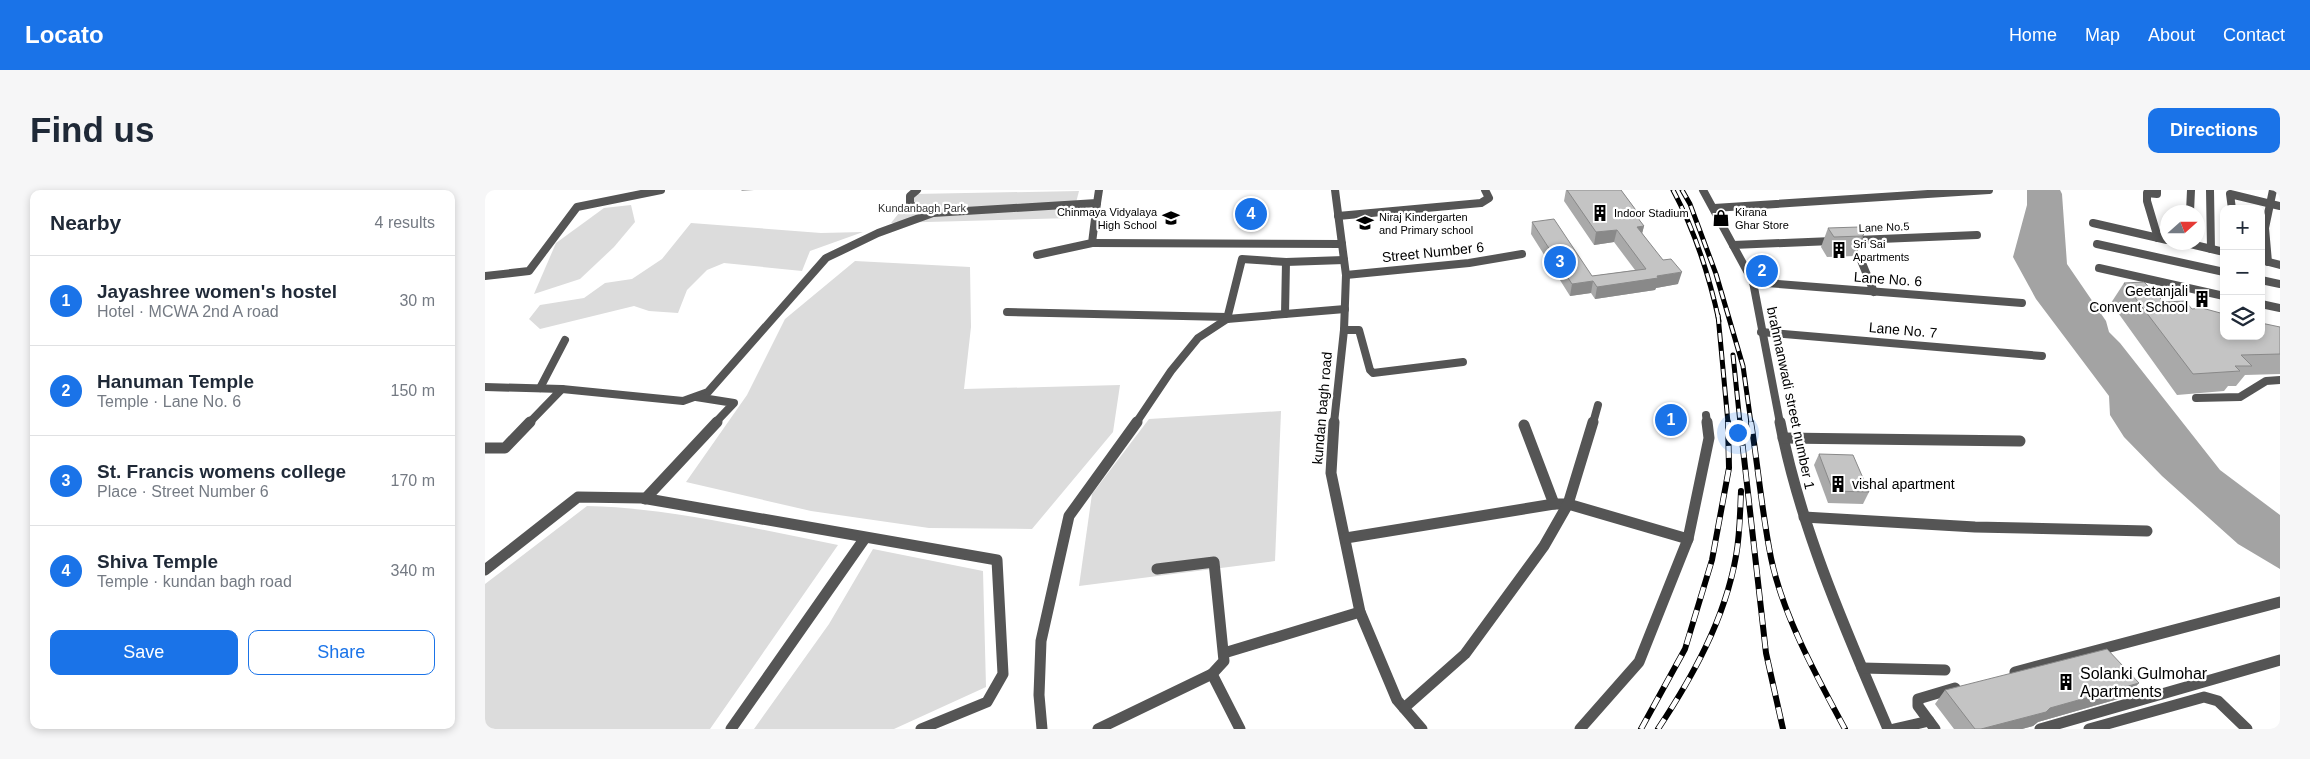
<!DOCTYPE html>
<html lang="en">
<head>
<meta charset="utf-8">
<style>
  :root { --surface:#fff; --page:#f6f6f7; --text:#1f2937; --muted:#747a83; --line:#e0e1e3; --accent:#1a73e8 }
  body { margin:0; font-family:Arial,sans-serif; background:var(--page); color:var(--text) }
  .controls { position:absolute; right:15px; top:15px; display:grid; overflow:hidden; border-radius:10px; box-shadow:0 2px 8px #0003 }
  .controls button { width:45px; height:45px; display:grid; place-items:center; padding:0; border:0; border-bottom:1px solid var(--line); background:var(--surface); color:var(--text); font:25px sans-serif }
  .compass { position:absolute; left:1675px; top:15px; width:45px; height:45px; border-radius:50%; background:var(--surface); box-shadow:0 2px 8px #0003; rotate:69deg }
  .you { position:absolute; left:1252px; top:242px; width:18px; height:18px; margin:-12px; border:4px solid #fff; border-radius:50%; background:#1a73e8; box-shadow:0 0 0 8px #1a73e833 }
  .badge { display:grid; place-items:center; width:32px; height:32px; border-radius:50%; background:var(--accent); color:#fff; font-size:16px; font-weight:700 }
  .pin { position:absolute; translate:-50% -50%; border:2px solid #fff; box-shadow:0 1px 5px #0006 }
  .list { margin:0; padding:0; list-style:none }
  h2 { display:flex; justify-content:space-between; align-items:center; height:65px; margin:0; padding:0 20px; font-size:21px }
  h2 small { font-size:16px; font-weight:400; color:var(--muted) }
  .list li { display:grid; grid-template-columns:32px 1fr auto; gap:15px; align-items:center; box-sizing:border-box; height:90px; padding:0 20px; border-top:1px solid var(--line) }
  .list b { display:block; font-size:19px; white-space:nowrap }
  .list p { margin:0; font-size:16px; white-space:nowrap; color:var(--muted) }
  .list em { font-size:16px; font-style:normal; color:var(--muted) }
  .actions { display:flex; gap:10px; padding:15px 20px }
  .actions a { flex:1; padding:11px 0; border:1px solid var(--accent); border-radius:10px; text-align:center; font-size:18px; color:var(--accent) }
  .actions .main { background:var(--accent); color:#fff }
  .icon { flex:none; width:28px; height:28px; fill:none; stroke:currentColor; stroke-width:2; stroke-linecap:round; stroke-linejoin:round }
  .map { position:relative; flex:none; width:1795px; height:539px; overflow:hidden; border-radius:10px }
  header { display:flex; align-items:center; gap:30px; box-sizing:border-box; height:70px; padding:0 25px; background:var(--accent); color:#fff }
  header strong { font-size:24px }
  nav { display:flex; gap:28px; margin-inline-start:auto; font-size:18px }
  .intro { display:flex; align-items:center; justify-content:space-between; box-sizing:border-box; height:120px; padding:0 30px }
  h1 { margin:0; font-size:35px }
  .button { padding:12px 22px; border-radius:10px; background:var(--accent); color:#fff; font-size:18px; font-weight:700 }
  main { display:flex; gap:30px; padding:0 30px }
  aside { flex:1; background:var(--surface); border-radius:10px; box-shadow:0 2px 8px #0003 }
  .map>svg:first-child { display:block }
  .green { fill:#dcdcdc }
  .water { fill:#a3a3a3 }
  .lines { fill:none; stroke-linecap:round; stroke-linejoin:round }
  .street-far1 { stroke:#555; stroke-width:8 }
  .street { stroke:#555; stroke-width:11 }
  .rail-far1-casing { stroke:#000; stroke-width:5 }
  .rail-casing { stroke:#000; stroke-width:6 }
  .rail-far1 { stroke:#fff; stroke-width:3; stroke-dasharray:9; stroke-linecap:butt }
  .rail { stroke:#fff; stroke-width:4.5; stroke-dasharray:12; stroke-linecap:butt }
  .wall { fill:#a9a9a9 }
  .shaded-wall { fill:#898989 }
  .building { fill:#c4c4c4; stroke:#898989 }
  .labels { text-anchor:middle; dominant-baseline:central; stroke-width:4.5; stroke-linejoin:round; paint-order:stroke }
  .far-park-label { font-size:11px; fill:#333; stroke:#fff }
  .far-poi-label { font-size:11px; fill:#000; stroke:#fff; text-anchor:start }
  .far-street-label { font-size:11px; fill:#000; stroke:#fff }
  .street-label { font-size:14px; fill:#000; stroke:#fff }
  .poi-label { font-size:14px; fill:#000; stroke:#fff; text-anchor:end }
  .near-poi-label { font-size:16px; fill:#000; stroke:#fff; text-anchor:start }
</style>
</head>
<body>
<header>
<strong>Locato</strong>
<nav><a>Home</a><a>Map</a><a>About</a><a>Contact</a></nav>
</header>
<div class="intro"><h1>Find us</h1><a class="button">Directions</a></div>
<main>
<aside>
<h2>Nearby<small>4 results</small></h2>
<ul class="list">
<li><span class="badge">1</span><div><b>Jayashree women's hostel</b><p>Hotel · MCWA 2nd A road</p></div><em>30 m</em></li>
<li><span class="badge">2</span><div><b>Hanuman Temple</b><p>Temple · Lane No. 6</p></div><em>150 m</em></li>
<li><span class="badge">3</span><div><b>St. Francis womens college</b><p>Place · Street Number 6</p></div><em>170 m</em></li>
<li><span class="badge">4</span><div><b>Shiva Temple</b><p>Temple · kundan bagh road</p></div><em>340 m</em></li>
</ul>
<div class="actions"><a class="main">Save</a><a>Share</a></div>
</aside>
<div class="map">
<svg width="1795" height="539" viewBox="0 0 1795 539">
  <rect width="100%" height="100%" fill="#fff"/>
  <!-- green -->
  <g class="green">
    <path d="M594 1 587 28 406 33 429 4Z"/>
    <path d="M146 15 150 32 129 57 95 89 49 104 71 53 119 18Z"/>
    <path d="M206 33 336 43 378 42 325 61 317 81 239 73 222 80 202 100 193 123 164 121 149 116 55 139 44 129 55 115 99 108 120 93 147 89 177 69Z"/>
    <path d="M370 71 485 77 486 137 479 199 635 195 628 242 547 339 444 338 326 321 201 292 262 205 300 129Z"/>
    <path d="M796 221 790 371 594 396 607 304 664 229Z"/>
    <path d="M102 316C187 318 271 339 353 355L225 539H0V394Z"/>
    <path d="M388 359 498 381 501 497 409 539H269L344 434Z"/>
  </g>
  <!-- water -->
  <path class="water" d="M1542 0H1575L1577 4 1582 74 1621 131 1624 142 1635 153 1735 280 1795 325V379L1753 354 1677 286 1639 247 1625 225 1624 206 1551 109 1528 67 1542 15Z"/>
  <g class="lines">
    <!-- street-far1 -->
    <g class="street-far1">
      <path d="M432 0 425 6V14L433 20 448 23 612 13 614 0"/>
      <path d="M1218 0 1268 92 1295 233"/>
      <path d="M1672 0V4L1662 3V11L1673 48"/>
      <path d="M1725 0 1726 59"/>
      <path d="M1229 18 1504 0"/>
      <path d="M1747 19 1745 4 1795 16"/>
      <path d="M1705 22 1706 0"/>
      <path d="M853 26 996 13 1004 8 1000 0"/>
      <path d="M1608 33 1682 50"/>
      <path d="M1697 52 1739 62"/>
      <path d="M607 53 857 54"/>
      <path d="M1612 54 1739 82"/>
      <path d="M1248 55 1492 45"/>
      <path d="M552 65 607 53 612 13"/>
      <path d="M1375 68 1389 102"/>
      <path d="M1776 70 1795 75"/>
      <path d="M1783 72 1780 38 1788 0"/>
      <path d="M1614 78 1739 106"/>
      <path d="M861 85 984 73 1037 64"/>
      <path d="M0 86 44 81 92 17 176 0"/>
      <path d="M1776 90 1795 94"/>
      <path d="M1268 92 1537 113"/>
      <path d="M1776 114 1795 118"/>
      <path d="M522 122 742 127"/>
      <path d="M800 124 801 72"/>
      <path d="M742 129 757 69 801 72 859 70"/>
      <path d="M859 140H874L885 180 888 183 978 172"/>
      <path d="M1276 142 1557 166"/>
      <path d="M0 197 77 199 44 233"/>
      <path d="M55 198 80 150"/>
      <path d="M77 199 198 211 223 202 341 68 393 43 448 23"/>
      <path d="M211 207 249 213 230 233"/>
      <path d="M1711 208 1755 207 1781 191 1795 190"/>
      <path d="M1221 225 1222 233"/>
      <path d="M651 233 686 181 713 148 742 129 860 119"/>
      <path d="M849 233 859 140 861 85 850 0"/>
      <path d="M1108 233 1113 215"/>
    </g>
    <!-- street -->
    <g class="street">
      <path d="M849 232 846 283 875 422 912 510 937 539"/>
      <path d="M1295 232C1315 337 1361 441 1403 539"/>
      <path d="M1039 235 1069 314"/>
      <path d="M1298 248 1535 251"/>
      <path d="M0 258H20L45 232"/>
      <path d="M160 309 232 232"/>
      <path d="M1319 327 1490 337 1662 341"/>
      <path d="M861 348 1069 314H1083L1203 349"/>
      <path d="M0 380 93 307 157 308 512 370 518 484 502 512 436 539"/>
      <path d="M739 463 875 422"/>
      <path d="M1377 478 1460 480"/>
      <path d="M1530 482 1795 412"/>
      <path d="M727 484 755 539"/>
      <path d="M919 518 980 464 1059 356 1083 314 1108 232"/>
      <path d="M246 539 380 348"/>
      <path d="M557 539 554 505 556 451 584 326 652 232"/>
      <path d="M613 539 727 484 739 471 729 372 672 379"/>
      <path d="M1095 539 1154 472 1203 349 1224 248 1222 232"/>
      <path d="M1409 539 1444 531"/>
      <path d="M1450 539 1433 516V509L1470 498"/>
      <path d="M1555 539 1795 470"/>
      <path d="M1604 539 1719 507 1733 511 1762 539"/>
    </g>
    <!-- rail-far1 casing -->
    <g class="rail-far1-casing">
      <g id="rail-far1">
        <path d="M1188 0C1210 41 1224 85 1234 131"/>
        <path d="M1197 0 1205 14 1231 84 1258 176 1266 233"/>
        <path d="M1233 125 1243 233"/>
        <path d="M1248 165 1255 233"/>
      </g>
    </g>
    <!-- rail casing -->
    <g class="rail-casing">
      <g id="rail">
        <path d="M1255 232 1281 463 1298 539"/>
        <path d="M1266 232C1273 277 1277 323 1286 368 1298 426 1332 487 1360 539"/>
        <path d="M1156 539 1200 459 1227 370 1244 278 1243 232"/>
        <path d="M1173 539C1208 486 1240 429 1251 366 1255 344 1255 323 1256 301"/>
      </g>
    </g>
    <!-- rail-far1 -->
    <use href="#rail-far1" class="rail-far1"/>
    <!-- rail -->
    <use href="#rail" class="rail"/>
  </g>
  <!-- wall -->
  <g class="wall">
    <path d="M256 0H269L257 1Z"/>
    <path d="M1081 0H1136L1153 23 1152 28 1159 36 1157 43 1193 94 1171 98 1170 100 1110 109 1106 103 1085 106 1046 44 1047 32 1107 86 1150 80 1129 52 1109 55 1079 11Z"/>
    <path d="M1343 38 1379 44 1372 63 1370 66 1342 67 1336 57Z"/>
    <path d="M1267 68 1290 84 1288 88 1272 86 1266 72Z"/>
    <path d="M1639 93 1679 112 1707 119 1739 146 1795 137V184L1760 185 1751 196H1743L1739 201 1692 205 1626 113Z"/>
    <path d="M1334 264 1384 302 1378 314 1343 313 1329 275Z"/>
    <path d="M1654 493 1640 507 1553 532 1548 536 1537 539H1469L1450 514 1460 500Z"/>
  </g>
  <!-- shaded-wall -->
  <g class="shaded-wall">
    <path d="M1159 36 1156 48 1152 37Z"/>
    <path d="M1132 40 1129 52 1109 55 1111 42Z"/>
    <path d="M1379 44 1372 63 1370 66 1377 46Z"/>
    <path d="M1197 82 1193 94 1171 98 1170 100 1110 109 1112 97 1172 86Z"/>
    <path d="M1108 91 1106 103 1085 106 1087 94Z"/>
    <path d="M1654 493 1640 507 1553 532 1548 536 1537 539H1496L1565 518Z"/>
  </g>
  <!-- building -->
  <g class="building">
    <path d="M1082 0H1136L1153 23H1149L1159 36 1152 37 1178 70 1186 69 1197 82 1172 86 1173 88 1112 97 1108 91 1087 94 1047 32 1069 29 1107 86 1161 79 1132 40 1111 42Z"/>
    <path d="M1374 37 1379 44 1377 46 1349 47 1343 38Z"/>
    <path d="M1267 68 1284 69 1290 84 1273 83Z"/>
    <path d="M1659 92 1679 112 1700 111 1707 119 1717 118 1739 124V146H1776V133L1795 137V164L1756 165 1767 176H1750L1755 181 1708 184 1639 93Z"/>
    <path d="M1334 264 1368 265 1384 302 1348 301Z"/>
    <path d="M1622 459 1654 493 1565 518 1561 522 1496 539H1490L1460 500Z"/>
  </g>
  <!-- icons -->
  <defs>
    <g id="building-bare" transform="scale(1.35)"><path d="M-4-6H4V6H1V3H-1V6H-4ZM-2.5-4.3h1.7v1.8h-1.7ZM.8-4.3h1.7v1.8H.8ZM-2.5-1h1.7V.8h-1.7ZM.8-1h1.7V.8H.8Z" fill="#000" stroke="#fff" stroke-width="2.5" paint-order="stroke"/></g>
    <g id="school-bare" transform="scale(1.35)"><path d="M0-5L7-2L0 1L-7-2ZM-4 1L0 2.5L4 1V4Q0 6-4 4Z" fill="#000" stroke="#fff" stroke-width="2.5" paint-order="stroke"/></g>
    <g id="shop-bare" transform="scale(1.35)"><path d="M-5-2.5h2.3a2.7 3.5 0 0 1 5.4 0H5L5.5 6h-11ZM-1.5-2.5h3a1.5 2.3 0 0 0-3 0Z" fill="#000" stroke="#fff" stroke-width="2.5" paint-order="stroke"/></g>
  </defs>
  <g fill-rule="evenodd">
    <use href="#building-bare" x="1115" y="23"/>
    <use href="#school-bare" x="686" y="28"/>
    <use href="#shop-bare" x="1236" y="28"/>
    <use href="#school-bare" x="880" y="33"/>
    <use href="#building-bare" x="1354" y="60"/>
    <use href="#building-bare" x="1717" y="109"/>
    <use href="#building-bare" x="1353" y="294"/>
    <use href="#building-bare" x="1581" y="492"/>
  </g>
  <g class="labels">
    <!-- far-park labels -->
    <g class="far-park-label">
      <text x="437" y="18">Kundanbagh Park</text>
    </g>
    <!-- far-poi labels -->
    <g class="far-poi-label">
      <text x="672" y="22" text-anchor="end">Chinmaya Vidyalaya<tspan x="672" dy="13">High School</tspan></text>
      <text x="1250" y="22">Kirana<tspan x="1250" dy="13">Ghar Store</tspan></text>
      <text x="1129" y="23">Indoor Stadium</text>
      <text x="894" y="27">Niraj Kindergarten<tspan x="894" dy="13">and Primary school</tspan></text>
      <text x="1368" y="54">Sri Sai<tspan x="1368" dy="13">Apartments</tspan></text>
    </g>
    <!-- far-street labels -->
    <g class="far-street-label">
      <text transform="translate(1399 37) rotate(-2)">Lane No.5</text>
    </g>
    <!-- street labels -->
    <g class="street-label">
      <text transform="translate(948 62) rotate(-6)">Street Number 6</text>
      <text transform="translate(1403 89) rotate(4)">Lane No. 6</text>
      <text transform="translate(1418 140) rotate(5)">Lane No. 7</text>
      <text transform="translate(1306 208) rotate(78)">brahmanwadi street number 1</text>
      <text transform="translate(837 218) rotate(-85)">kundan bagh road</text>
    </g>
    <!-- poi labels -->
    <g class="poi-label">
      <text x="1703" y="101">Geetanjali<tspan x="1703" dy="16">Convent School</tspan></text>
      <text x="1367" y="294" text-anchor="start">vishal apartment</text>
    </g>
    <!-- near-poi labels -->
    <g class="near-poi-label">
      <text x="1595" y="483">Solanki Gulmohar<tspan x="1595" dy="18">Apartments</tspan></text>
    </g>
  </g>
</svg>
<div class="controls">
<button>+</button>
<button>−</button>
<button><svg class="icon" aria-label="layers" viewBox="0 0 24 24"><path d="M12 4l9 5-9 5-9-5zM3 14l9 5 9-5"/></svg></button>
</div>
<svg class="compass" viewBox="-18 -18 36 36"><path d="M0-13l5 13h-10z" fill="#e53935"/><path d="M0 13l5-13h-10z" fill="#747a83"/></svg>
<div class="you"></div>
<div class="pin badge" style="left:1186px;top:230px">1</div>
<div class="pin badge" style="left:1277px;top:81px">2</div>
<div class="pin badge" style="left:1075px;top:72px">3</div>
<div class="pin badge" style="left:766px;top:24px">4</div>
</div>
</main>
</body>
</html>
